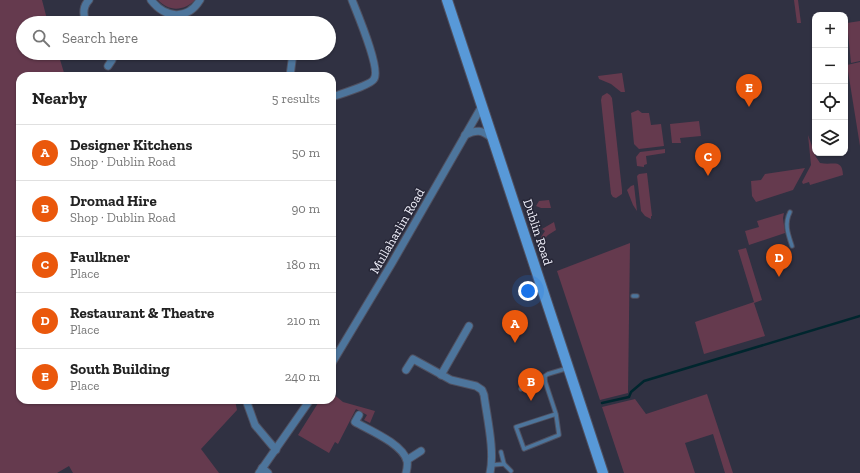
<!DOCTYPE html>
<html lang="en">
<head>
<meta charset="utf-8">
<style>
  :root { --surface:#fff; --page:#f2f2f2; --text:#222; --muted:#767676; --line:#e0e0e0; --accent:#ea580c }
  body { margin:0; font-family:"Zilla Slab",serif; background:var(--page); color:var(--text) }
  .controls { position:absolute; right:12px; top:12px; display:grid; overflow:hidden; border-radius:8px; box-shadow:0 1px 3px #0004 }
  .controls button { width:36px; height:36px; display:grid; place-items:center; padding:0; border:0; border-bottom:1px solid var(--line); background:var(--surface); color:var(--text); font:20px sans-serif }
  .you { position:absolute; left:528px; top:291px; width:14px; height:14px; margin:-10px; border:3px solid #fff; border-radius:50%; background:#1a73e8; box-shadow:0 0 0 6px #1a73e833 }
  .badge { display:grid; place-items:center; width:26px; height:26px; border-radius:50%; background:var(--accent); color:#fff; font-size:13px; font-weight:700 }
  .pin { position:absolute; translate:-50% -33px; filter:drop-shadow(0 1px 2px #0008) }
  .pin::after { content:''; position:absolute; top:21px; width:14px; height:12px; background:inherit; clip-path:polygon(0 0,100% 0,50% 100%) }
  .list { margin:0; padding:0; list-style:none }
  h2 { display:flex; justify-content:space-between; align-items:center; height:52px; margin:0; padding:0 16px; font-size:17px }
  h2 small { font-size:13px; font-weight:400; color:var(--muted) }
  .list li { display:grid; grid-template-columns:26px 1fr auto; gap:12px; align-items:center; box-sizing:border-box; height:56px; padding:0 16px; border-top:1px solid var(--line) }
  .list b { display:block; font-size:15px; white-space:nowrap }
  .list p { margin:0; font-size:13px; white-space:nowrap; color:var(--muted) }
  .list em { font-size:13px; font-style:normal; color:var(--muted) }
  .icon { flex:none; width:22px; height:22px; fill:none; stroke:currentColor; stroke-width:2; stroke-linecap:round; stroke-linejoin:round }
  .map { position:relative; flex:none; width:860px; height:473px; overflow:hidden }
  .search { position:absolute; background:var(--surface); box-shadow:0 1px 3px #0004; left:16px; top:16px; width:320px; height:44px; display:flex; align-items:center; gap:10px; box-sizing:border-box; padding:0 14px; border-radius:22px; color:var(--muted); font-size:15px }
  .panel { position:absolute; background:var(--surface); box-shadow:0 1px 3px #0004; left:16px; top:72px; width:320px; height:332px; border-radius:12px }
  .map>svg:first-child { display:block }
  .green { fill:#653a4e }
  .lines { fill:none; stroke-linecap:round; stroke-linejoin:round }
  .stream { stroke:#00262e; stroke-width:2.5 }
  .service-casing { stroke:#4f5060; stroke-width:5.5 }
  .minor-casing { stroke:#4f5060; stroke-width:9 }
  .secondary-casing { stroke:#4f5060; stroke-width:12 }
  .service { stroke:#4d759c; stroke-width:3.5 }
  .minor { stroke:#4d759c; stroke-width:7 }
  .secondary { stroke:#5899d8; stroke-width:10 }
  .labels { text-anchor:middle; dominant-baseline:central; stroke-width:3; stroke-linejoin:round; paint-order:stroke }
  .street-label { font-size:13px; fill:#f1f1fc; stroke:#272737 }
</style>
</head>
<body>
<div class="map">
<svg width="860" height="473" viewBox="0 0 860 473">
  <rect width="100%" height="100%" fill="#303142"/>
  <!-- green -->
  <g class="green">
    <path d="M0 0H42L48 23H23V53H58L65 76H20V400H235L237 410 201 449 219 473H73L69 466 57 473H0Z"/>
    <path d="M158 0H195C184 11 169 12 158 0Z"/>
    <path d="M794 0H798L801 23H797Z"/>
    <path d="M860 21V61L851 63 847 23Z"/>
    <path d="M860 62V146L847 65Z"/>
    <path d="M622 73 625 92H621L611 84 599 79 598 76Z"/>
    <path d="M607 93 610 95 612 98 622 190V194L616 198 613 197 611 194 601 100 602 96Z"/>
    <path d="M638 110 642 113H649L651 125 661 124 664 146 639 149 634 144 631 113Z"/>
    <path d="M699 121 701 136 680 138 681 143H672L670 124Z"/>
    <path d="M808 135 816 157 820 163C833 166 842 158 843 175L810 185 809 182 803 184 802 182 811 165Z"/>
    <path d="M665 149V153L646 156 647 164 644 165V167L637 166 636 157 640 152Z"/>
    <path d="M805 168 793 190 756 202 752 196 751 181 761 180 765 174Z"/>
    <path d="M647 173 652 216H651V219L645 216 641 211 637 176 639 174Z"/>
    <path d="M634 185 637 211 633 205 627 190 631 186Z"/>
    <path d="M549 200 551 208H541L536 206 539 201Z"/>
    <path d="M784 213 783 218 785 233 749 245 745 231 759 227 757 221Z"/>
    <path d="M554 222 556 230 548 235 541 242V237L545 231 542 229Z"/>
    <path d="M630 243 628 393 600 400 557 271Z"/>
    <path d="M746 248 762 300 754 303 765 336 704 354 695 322 754 302 738 250Z"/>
    <path d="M332 393 343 402 375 411 370 423 364 420 367 415 356 409 338 444 335 442 329 453 298 435 320 400H332Z"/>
    <path d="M707 394 733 473H725L713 434 685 443 695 473H624L602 407 635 399 646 414Z"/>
  </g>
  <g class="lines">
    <!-- stream -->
    <path class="stream" d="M602 403 629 397 631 392 644 381 860 316"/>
    <!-- service casing -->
    <g class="service-casing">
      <g id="service">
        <path d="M790 212C784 224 788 234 792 246"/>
        <path d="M633 296H637"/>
        <path d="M521 389 545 381"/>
        <path d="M556 414 559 435 524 449 516 427 556 414 545 381V376L548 374 568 368"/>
        <path d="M501 452 504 464 511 471"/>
        <path d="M492 465 504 464"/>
      </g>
    </g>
    <!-- minor casing -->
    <g class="minor-casing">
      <g id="minor">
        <path d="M151 0C165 18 187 21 200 0"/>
        <path d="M86 23C83 15 82 7 89 0"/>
        <path d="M278 23 283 21V23"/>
        <path d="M105 53 112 60 108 66"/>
        <path d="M290 76 293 53"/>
        <path d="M332 97C340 94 371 85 374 79 381 69 357 13 352 0"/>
        <path d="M465 135C477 129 482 130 492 138"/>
        <path d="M332 363 392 263 482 106"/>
        <path d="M406 370 413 359 451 380 476 386 482 390 484 395C487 418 495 451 490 473"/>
        <path d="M441 375 469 326"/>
        <path d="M246 400 255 425 276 450"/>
        <path d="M359 415 355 422C369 430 403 444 407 461 408 465 407 469 406 473"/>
        <path d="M407 460 421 451"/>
        <path d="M262 468 268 473"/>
        <path d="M259 473 310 400"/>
      </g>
    </g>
    <!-- secondary casing -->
    <g class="secondary-casing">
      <path id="secondary" d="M447 0 603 473"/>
    </g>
    <!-- service -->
    <use href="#service" class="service"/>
    <!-- minor -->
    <use href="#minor" class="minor"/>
    <!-- secondary -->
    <use href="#secondary" class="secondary"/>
  </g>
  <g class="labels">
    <!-- street labels -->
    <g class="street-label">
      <text transform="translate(397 231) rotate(-60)">Mullaharlin Road</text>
      <text transform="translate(538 232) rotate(72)">Dublin Road</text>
    </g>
  </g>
</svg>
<div class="controls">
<button>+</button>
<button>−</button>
<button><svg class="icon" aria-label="locate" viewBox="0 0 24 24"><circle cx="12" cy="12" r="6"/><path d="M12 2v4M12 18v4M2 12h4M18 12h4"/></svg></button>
<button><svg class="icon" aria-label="layers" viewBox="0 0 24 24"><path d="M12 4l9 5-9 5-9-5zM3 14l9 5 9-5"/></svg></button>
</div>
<div class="you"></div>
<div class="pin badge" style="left:515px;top:343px">A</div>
<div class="pin badge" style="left:531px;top:401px">B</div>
<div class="pin badge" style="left:708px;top:176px">C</div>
<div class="pin badge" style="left:779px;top:277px">D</div>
<div class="pin badge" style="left:749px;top:107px">E</div>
<div class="search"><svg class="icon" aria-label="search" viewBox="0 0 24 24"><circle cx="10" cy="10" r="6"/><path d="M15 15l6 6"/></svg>Search here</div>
<section class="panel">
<h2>Nearby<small>5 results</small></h2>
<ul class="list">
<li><span class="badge">A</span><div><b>Designer Kitchens</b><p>Shop · Dublin Road</p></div><em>50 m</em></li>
<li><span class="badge">B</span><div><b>Dromad Hire</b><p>Shop · Dublin Road</p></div><em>90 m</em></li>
<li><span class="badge">C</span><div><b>Faulkner</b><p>Place</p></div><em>180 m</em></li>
<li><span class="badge">D</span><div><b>Restaurant &amp; Theatre</b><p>Place</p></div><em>210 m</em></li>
<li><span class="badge">E</span><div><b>South Building</b><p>Place</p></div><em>240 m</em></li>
</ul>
</section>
</div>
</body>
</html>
